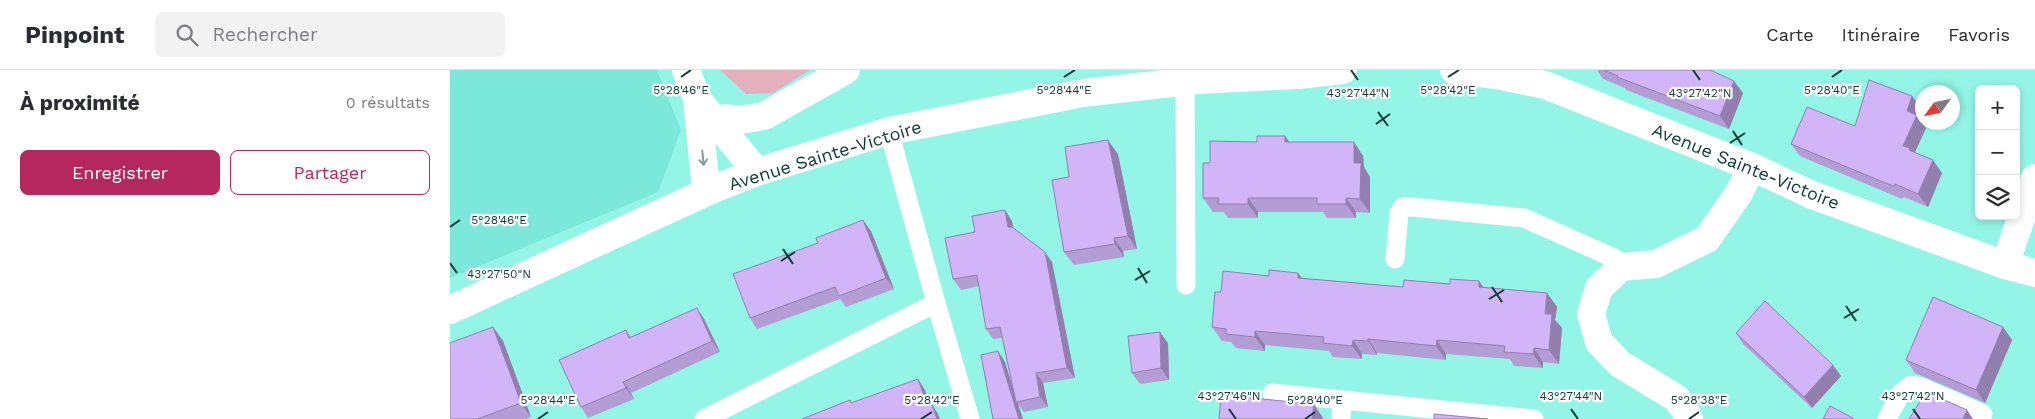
<!DOCTYPE html>
<html lang="fr">
<head>
<meta charset="utf-8">
<style>
  :root { --surface:#fff; --page:#f2f2f3; --text:#2b2b33; --muted:#7c7c81; --line:#e1e1e2; --accent:#b5285e }
  body { margin:0; font-family:"Work Sans",sans-serif; background:var(--page); color:var(--text) }
  .controls { position:absolute; right:15px; top:15px; display:grid; overflow:hidden; border-radius:8px; box-shadow:0 2px 8px #0003 }
  .controls button { width:45px; height:45px; display:grid; place-items:center; padding:0; border:0; border-bottom:1px solid var(--line); background:var(--surface); color:var(--text); font:25px sans-serif }
  .compass { position:absolute; left:1465px; top:15px; width:45px; height:45px; border-radius:50%; background:var(--surface); box-shadow:0 2px 8px #0003; rotate:237deg }
  .list { margin:0; padding:0; list-style:none }
  h2 { display:flex; justify-content:space-between; align-items:center; height:65px; margin:0; padding:0 20px; font-size:21px }
  h2 small { font-size:16px; font-weight:400; color:var(--muted) }
  .actions { display:flex; gap:10px; padding:15px 20px }
  .actions a { flex:1; padding:11px 0; border:1px solid var(--accent); border-radius:8px; text-align:center; font-size:18px; color:var(--accent) }
  .actions .main { background:var(--accent); color:#fff }
  .icon { flex:none; width:28px; height:28px; fill:none; stroke:currentColor; stroke-width:2; stroke-linecap:round; stroke-linejoin:round }
  .map { position:relative; flex:none; width:1585px; height:349px; overflow:hidden }
  header { display:flex; align-items:center; gap:30px; box-sizing:border-box; height:70px; padding:0 25px; background:var(--surface); border-bottom:1px solid var(--line) }
  header strong { font-size:24px }
  nav { display:flex; gap:28px; margin-inline-start:auto; font-size:18px }
  .search { width:350px; height:45px; background:var(--page); display:flex; align-items:center; gap:12px; box-sizing:border-box; padding:0 18px; border-radius:8px; color:var(--muted); font-size:19px }
  main { display:flex }
  aside { flex:1; background:var(--surface) }
  .map>svg:first-child { display:block }
  .built { fill:#7be8d9 }
  .green { fill:#e2b1bc }
  .lines { fill:none; stroke-linecap:round; stroke-linejoin:round }
  .lane { stroke:#fff; stroke-width:19 }
  .street { stroke:#fff; stroke-width:28 }
  .secondary { stroke:#fff; stroke-width:28 }
  .wall { fill:#b49cd5 }
  .shaded-wall { fill:#927fae }
  .building { fill:#d1b5f8; stroke:#927fae }
  .oneway { stroke:#879c9a }
  .ticks { fill:none; stroke:#0f3a35; stroke-width:2 }
  .labels { text-anchor:middle; dominant-baseline:central; stroke-width:4.5; stroke-linejoin:round; paint-order:stroke }
  .street-label { font-size:18px; fill:#0f3a35; stroke:#fff }
  .ticks-label { font-size:12px; text-anchor:middle; fill:#0f3a35; stroke:#fff; stroke-width:4.5; stroke-linejoin:round; paint-order:stroke }
</style>
</head>
<body>
<header>
<strong>Pinpoint</strong>
<div class="search"><svg class="icon" aria-label="search" viewBox="0 0 24 24"><circle cx="10" cy="10" r="6"/><path d="M15 15l6 6"/></svg>Rechercher</div>
<nav><a>Carte</a><a>Itinéraire</a><a>Favoris</a></nav>
</header>
<main>
<aside>
<h2>À proximité<small>0 résultats</small></h2>
<ul class="list">
</ul>
<div class="actions"><a class="main">Enregistrer</a><a>Partager</a></div>
</aside>
<div class="map">
<svg width="1585" height="349" viewBox="0 0 1585 349">
  <rect width="100%" height="100%" fill="#93f5e6"/>
  <!-- built -->
  <path class="built" d="M0 0H207L231 60 208 122 0 208Z"/>
  <!-- green -->
  <path class="green" d="M270 0H360L323 23 296 24Z"/>
  <g class="lines">
    <!-- lane -->
    <g class="lane">
      <path d="M735 11 736 215"/>
      <path d="M945 189 949 143 953 137H962L1074 148 1166 189 1171 197"/>
      <path d="M486 233 520 349"/>
      <path d="M822 323 1084 349"/>
      <path d="M254 349 486 233 439 61"/>
      <path d="M891 349 892 330"/>
      <path d="M1437 349 1451 323 1461 315 1471 317 1533 344"/>
    </g>
    <!-- street -->
    <g class="street">
      <path d="M236 0 247 29"/>
      <path d="M254 54 264 50 276 48 290 50 314 46 396 0"/>
      <path d="M261 120 255 109 247 29 307 102"/>
      <path d="M1555 195 1585 108"/>
      <path d="M1239 349 1235 340 1226 328 1170 294 1149 272 1141 244 1149 218 1171 197 1206 194 1257 169 1289 123 1302 97"/>
    </g>
    <!-- secondary -->
    <g class="secondary">
      <path d="M1004 0 1046 5 1095 15 1302 97 1362 125 1555 195 1585 203"/>
      <path d="M0 240 261 120 307 102 439 61 633 23 748 10 848 5 893 0"/>
    </g>
  </g>
  <!-- wall -->
  <g class="wall">
    <path d="M1147 0H1260L1293 23 1279 59 1176 20 1175 18 1153 9Z"/>
    <path d="M1462 26 1471 38 1468 47 1476 58 1465 82 1492 103 1478 137 1454 127 1452 129 1350 86 1341 74 1405 56Z"/>
    <path d="M839 72H904L913 86 914 97 920 107V143L906 142V148H877L873 142H808V148H778L774 142H763L753 128 760 93Z"/>
    <path d="M668 84 687 179 673 181 674 187 624 195 614 182 619 107Z"/>
    <path d="M562 151 563 158 602 192 625 308 593 313 598 337 574 342 568 334 573 349H543L548 281 555 292 564 322 552 268 543 269 536 259 529 216 511 220 503 209 525 162Z"/>
    <path d="M421 161 444 219 396 237 390 229 307 259 300 248Z"/>
    <path d="M848 203 852 208 953 217 1029 211 1033 217 1097 223 1107 237 1105 250 1112 258 1109 294 1093 292V298L1064 296 1060 289 996 284V290L927 283V285L912 284V289L883 287 879 281 815 275V281L786 278 781 272 772 271 762 257 771 222 819 206Z"/>
    <path d="M254 249 270 282 181 323 184 329 138 348 131 337 176 260 181 267Z"/>
    <path d="M43 257 53 271 81 347 76 349H0Z"/>
    <path d="M1553 257 1562 270 1535 333 1465 303 1456 290Z"/>
    <path d="M1286 263 1391 306 1362 338 1293 274Z"/>
    <path d="M718 273 719 310 690 314 682 303Z"/>
  </g>
  <!-- shaded-wall -->
  <g class="shaded-wall">
    <path d="M1284 11 1293 23 1279 59 1270 46Z"/>
    <path d="M1462 26 1471 38 1468 47 1476 58 1464 84 1453 76 1457 41Z"/>
    <path d="M835 66 845 80 835 72Z"/>
    <path d="M658 70 668 84 687 179 678 166Z"/>
    <path d="M904 72 913 86 914 97 920 107V143L910 129 904 93Z"/>
    <path d="M1483 90 1492 103 1478 137 1468 124Z"/>
    <path d="M798 128 808 142V148L798 134Z"/>
    <path d="M896 128 906 142V148L896 134Z"/>
    <path d="M555 140 562 151 565 168 558 157Z"/>
    <path d="M413 150 421 161 444 219 436 208Z"/>
    <path d="M664 168 673 181 674 187 665 174Z"/>
    <path d="M595 182 602 192 625 308 617 298Z"/>
    <path d="M848 203 858 217 848 208Z"/>
    <path d="M1029 211 1039 225 1029 217Z"/>
    <path d="M1097 223 1107 237 1105 250 1112 258 1109 294 1099 280 1095 244Z"/>
    <path d="M247 238 254 249 270 282 262 271Z"/>
    <path d="M43 257 53 271 81 347 71 333Z"/>
    <path d="M1553 257 1562 270 1535 333 1526 320Z"/>
    <path d="M805 261 815 275V281L805 267Z"/>
    <path d="M710 262 718 273 719 310 711 298Z"/>
    <path d="M918 269 927 283V285L918 271Z"/>
    <path d="M903 270 912 284V289L902 276Z"/>
    <path d="M987 270 996 284V290L986 276Z"/>
    <path d="M1084 278 1093 292V298L1083 284Z"/>
    <path d="M548 281 555 292 567 332H566L568 334 573 349H569Z"/>
    <path d="M1383 295 1391 306 1362 338 1354 327Z"/>
    <path d="M586 303 593 313 598 337 590 327Z"/>
    <path d="M468 309 475 320 484 345 477 334Z"/>
    <path d="M173 312 181 323 184 329 176 318Z"/>
    <path d="M481 333 488 344 490 349H487Z"/>
    <path d="M864 334 873 348V349H862Z"/>
    <path d="M1517 340 1523 349H1513Z"/>
  </g>
  <!-- building -->
  <g class="building">
    <path d="M1154 0H1260L1284 11 1270 46 1167 7 1168 6Z"/>
    <path d="M1419 10 1462 26 1457 41 1467 45 1453 76 1460 78 1459 80 1483 90 1468 124 1445 114 1443 116 1341 74 1357 37 1405 56Z"/>
    <path d="M807 66H835V72H904V93H911L910 129 896 128V134H867V128H798V134H768L769 128H753V93H760V71L807 72Z"/>
    <path d="M658 70 678 166 664 168 665 174 614 182 602 110 619 107 615 77Z"/>
    <path d="M555 140 558 157H562L595 182 617 298 586 303 590 327 566 332 550 257 536 259 527 205 503 209 495 168 525 162 522 146Z"/>
    <path d="M413 150 436 208 389 226 385 217 300 248 283 204 368 173 366 168Z"/>
    <path d="M819 200 848 203V208L953 217 954 210 1000 214V209L1029 211V217L1097 223 1095 244H1102L1099 280 1084 278 1083 284 1054 282 1055 276 987 270 986 276 918 269V271L903 270 902 276 873 273 874 267 805 261V267L776 264V259L762 257 765 222H771L773 201 819 206Z"/>
    <path d="M1483 227 1553 257 1526 320 1456 290Z"/>
    <path d="M1315 231 1383 295 1354 327 1286 263Z"/>
    <path d="M247 238 262 271 173 312 176 318 131 337 109 290 176 260 179 268Z"/>
    <path d="M43 257 71 333 27 349H0V273Z"/>
    <path d="M710 262 711 298 682 303 678 266Z"/>
    <path d="M548 281 569 349H543L531 285Z"/>
    <path d="M468 309 477 334 481 333 487 349H352L400 330 401 333Z"/>
    <path d="M1476 322 1517 340 1513 349H1459Z"/>
    <path d="M771 325 864 334 862 349H769Z"/>
    <path d="M1380 336 1403 348V349H1373Z"/>
    <path d="M984 344 1038 349H984Z"/>
  </g>
  <!-- one-way arrows -->
  <defs><path id="oneway-shaft" d="M-6 0H5M1.5-3L5.5 0L1.5 3" fill="none" stroke-width="1.6" stroke-linecap="round" stroke-linejoin="round" transform="scale(1.25)"/></defs>
  <use class="oneway" href="#oneway-shaft" transform="translate(253 88) rotate(84)"/>
  <!-- ticks -->
  <path class="ticks" d="M901 0 908 10M1243 0 1250 10M231 7 241 0M614 7 625 0M998 7 1009 0M1382 7 1392 0M928 42 938 56M926 54 940 44M1283 61 1292 75M1280 73 1295 63M0 157 10 150M333 179 343 194M331 191 345 182M0 193 7 203M688 198 697 213M685 210 700 201M1042 217 1052 232M1039 229 1054 220M1396 236 1406 251M1394 248 1409 239M779 339 786 349M1121 339 1128 349M1463 339 1470 349M88 349 98 342M471 349 482 342M855 349 865 342M1239 349 1249 342"/>
  <g class="labels">
    <!-- street labels -->
    <g class="street-label">
      <text transform="translate(375 85) rotate(-17)">Avenue Sainte-Victoire</text>
      <text transform="translate(1296 96) rotate(22)">Avenue Sainte-Victoire</text>
    </g>
  </g>
  <g class="ticks-label">
    <text x="998" y="24">5°28'42"E</text>
    <text x="1382" y="24">5°28'40"E</text>
    <text x="231" y="24">5°28'46"E</text>
    <text x="614" y="24">5°28'44"E</text>
    <text x="908" y="27">43°27'44"N</text>
    <text x="1250" y="27">43°27'42"N</text>
    <text x="49" y="154">5°28'46"E</text>
    <text x="49" y="208">43°27'50"N</text>
    <text x="779" y="330">43°27'46"N</text>
    <text x="1121" y="330">43°27'44"N</text>
    <text x="1463" y="330">43°27'42"N</text>
    <text x="98" y="334">5°28'44"E</text>
    <text x="482" y="334">5°28'42"E</text>
    <text x="865" y="334">5°28'40"E</text>
    <text x="1249" y="334">5°28'38"E</text>
  </g>
</svg>
<div class="controls">
<button>+</button>
<button>−</button>
<button><svg class="icon" aria-label="layers" viewBox="0 0 24 24"><path d="M12 4l9 5-9 5-9-5zM3 14l9 5 9-5"/></svg></button>
</div>
<svg class="compass" viewBox="-18 -18 36 36"><path d="M0-13l5 13h-10z" fill="#e53935"/><path d="M0 13l5-13h-10z" fill="#7c7c81"/></svg>
</div>
</main>
</body>
</html>
